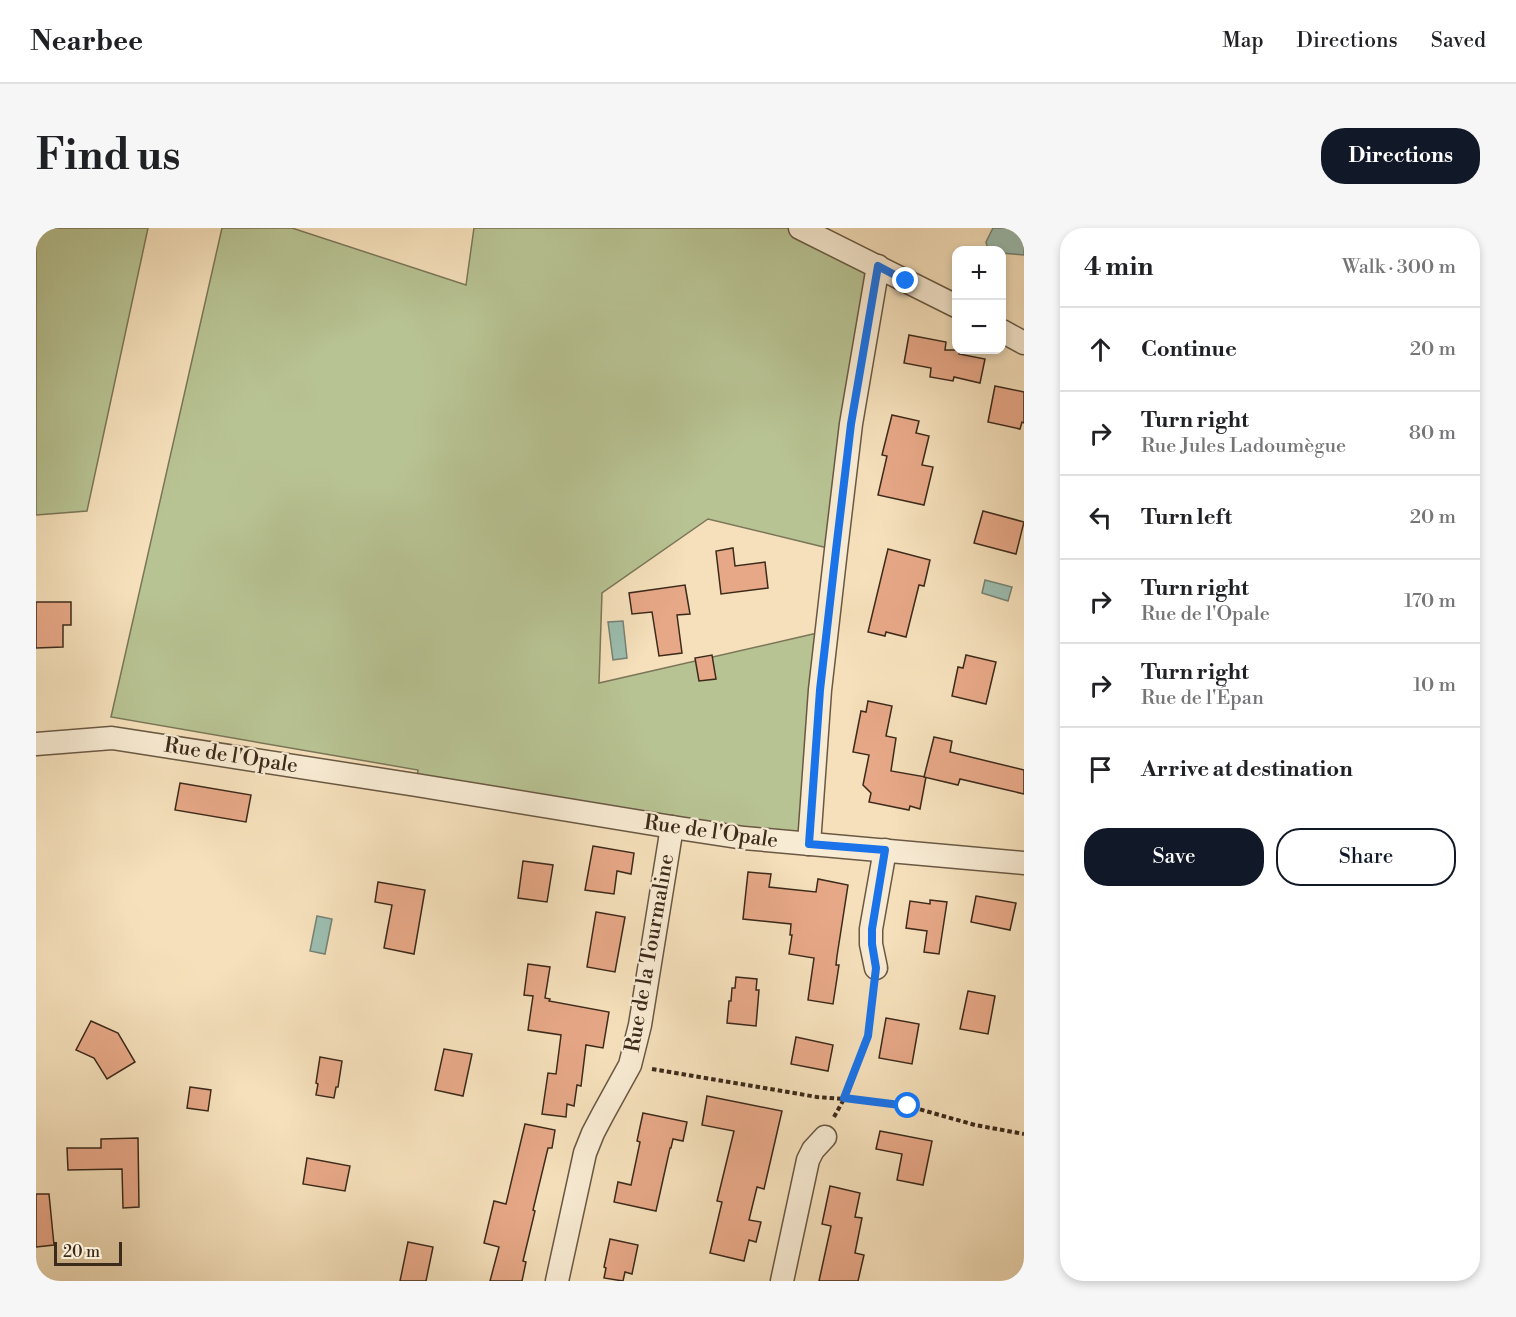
<!DOCTYPE html>
<html lang="en">
<head>
<meta charset="utf-8">
<style>
  :root { --surface:#fff; --page:#f6f6f6; --text:#202124; --muted:#757577; --line:#e0e0e0; --accent:#111827 }
  body { margin:0; font-family:"Libre Bodoni",serif; background:var(--page); color:var(--text) }
  .controls { position:absolute; right:18px; top:18px; display:grid; overflow:hidden; border-radius:12px; box-shadow:0 3px 9px #0003 }
  .controls button { width:54px; height:54px; display:grid; place-items:center; padding:0; border:0; border-bottom:2px solid var(--line); background:var(--surface); color:var(--text); font:30px sans-serif }
  .scale { position:absolute; left:18px; bottom:15px; width:68px; box-sizing:border-box; padding-left:6px; border:3px solid #3c2a1b; border-top:0; font-size:16px; line-height:21px; white-space:nowrap; color:#3c2a1b; -webkit-text-stroke:4px #f8ebd3; paint-order:stroke }
  .stop { position:absolute; width:18px; height:18px; margin:-14px; border:4px solid #1a73e8; border-radius:50%; background:#fff }
  .stop.end { background:#1a73e8; border-color:#fff; box-shadow:0 2px 6px #0008 }
  .list { margin:0; padding:0; list-style:none }
  h2 { display:flex; justify-content:space-between; align-items:center; height:78px; margin:0; padding:0 24px; font-size:26px }
  h2 small { font-size:20px; font-weight:400; color:var(--muted) }
  .list li { display:grid; grid-template-columns:39px 1fr auto; gap:18px; align-items:center; box-sizing:border-box; height:84px; padding:0 24px; border-top:2px solid var(--line) }
  .list b { display:block; font-size:22px; white-space:nowrap }
  .list p { margin:0; font-size:20px; white-space:nowrap; color:var(--muted) }
  .list em { font-size:20px; font-style:normal; color:var(--muted) }
  .actions { display:flex; gap:12px; padding:18px 24px }
  .actions a { flex:1; padding:14px 0; border:2px solid var(--accent); border-radius:24px; text-align:center; font-size:21px; color:var(--accent) }
  .actions .main { background:var(--accent); color:#fff }
  .icon { flex:none; width:33px; height:33px; fill:none; stroke:currentColor; stroke-width:2; stroke-linecap:round; stroke-linejoin:round }
  .map { position:relative; flex:none; width:988px; height:1053px; overflow:hidden; border-radius:24px }
  header { display:flex; align-items:center; gap:36px; box-sizing:border-box; height:84px; padding:0 30px; background:var(--surface); border-bottom:2px solid var(--line) }
  header strong { font-size:28px }
  nav { display:flex; gap:33px; margin-inline-start:auto; font-size:21px }
  .intro { display:flex; align-items:center; justify-content:space-between; box-sizing:border-box; height:144px; padding:0 36px }
  h1 { margin:0; font-size:42px }
  .button { padding:15px 27px; border-radius:24px; background:var(--accent); color:#fff; font-size:21px; font-weight:700 }
  main { display:flex; gap:36px; padding:0 36px }
  aside { flex:1; background:var(--surface); border-radius:24px; box-shadow:0 3px 9px #0003 }
  .map>svg:first-child { display:block }
  .green { fill:#b8c393; stroke:#7a7657; stroke-width:1.5 }
  .water { fill:#9cbdaf; stroke:#768274; stroke-width:1.5 }
  .lines { fill:none; stroke-linecap:round; stroke-linejoin:round }
  .stream { stroke:#768274; stroke-width:7 }
  .building { fill:#e7a887; stroke:#3c2a1b; stroke-width:1.5 }
  .minor-casing { stroke:#6a5843; stroke-width:25 }
  .path { stroke:#3c2a1b; stroke-width:4; stroke-dasharray:4.5 3; stroke-linecap:butt }
  .minor { stroke:#f8ebd3; stroke-width:22 }
  .route { stroke:#1a73e8; stroke-width:8 }
  .labels { text-anchor:middle; dominant-baseline:central; stroke-width:4.5; stroke-linejoin:round; paint-order:stroke }
  .street-label { font-size:21px; fill:#3c2a1b; stroke:#f8ebd3 }
</style>
</head>
<body>
<header>
<strong>Nearbee</strong>
<nav><a>Map</a><a>Directions</a><a>Saved</a></nav>
</header>
<div class="intro"><h1>Find us</h1><a class="button">Directions</a></div>
<main>
<div class="map">
<svg width="988" height="1053" viewBox="0 0 988 1053">
  <rect width="100%" height="100%" fill="#f5e0bb"/>
  <filter id="stains"><feTurbulence type="fractalNoise" baseFrequency=".00333" numOctaves="4"/><feColorMatrix values="0 0 0 0 .2 0 0 0 0 .09 0 0 0 0 .02 0 0 0 .5 -.17"/></filter>
  <radialGradient id="worn" r=".72"><stop offset=".6" stop-color="#630" stop-opacity="0"/><stop offset="1" stop-color="#630" stop-opacity=".3"/></radialGradient>
  <!-- green -->
  <g class="green">
    <path d="M0 0H112L51 283 0 287Z"/>
    <path d="M186 0H256L430 57 438 0H764L842 38 800 322 672 291 566 365 563 455 790 403 773 616 380 557 382 542 75 489Z"/>
  </g>
  <!-- water -->
  <g class="water">
    <path d="M957 0H988V27L966 25V22H952L950 14Z"/>
    <path d="M949 352 976 359 972 373 946 365Z"/>
    <path d="M587 393 591 430 577 432 572 394Z"/>
    <path d="M281 688 296 691 289 726 274 723Z"/>
  </g>
  <g class="lines">
    <!-- stream -->
    <path class="stream" d="M0 9 6 0"/>
  </g>
  <!-- building -->
  <g class="building">
    <path d="M873 107 910 114 909 122H924L923 126 949 131 944 155 918 149 917 153 894 149 895 140 868 135Z"/>
    <path d="M959 158 988 164V195L986 194 984 201 952 194Z"/>
    <path d="M856 187 883 193 880 205 893 208 886 237 897 239 888 277 842 267 851 228 846 227Z"/>
    <path d="M947 283 988 294 980 326 938 315Z"/>
    <path d="M697 320 699 338 729 334 732 360 685 366 680 323Z"/>
    <path d="M852 321 894 332 888 358 883 357 870 409 850 404 849 408 832 404Z"/>
    <path d="M649 357 654 386 641 387 646 425 623 428 616 384 596 386 593 365Z"/>
    <path d="M0 374H35V397H27V419L0 420Z"/>
    <path d="M676 427 680 451 663 453 659 430Z"/>
    <path d="M930 427 960 434 950 476 916 468 922 439 927 440Z"/>
    <path d="M832 473 856 478 850 508 860 510 855 543 890 549 884 581 874 578 873 582 833 574 835 565 827 557 833 527 817 524 825 483 830 484Z"/>
    <path d="M898 509 916 513 914 524 988 542V566L924 551 922 557 888 549Z"/>
    <path d="M144 555 215 567 210 594 139 582Z"/>
    <path d="M557 618 598 625 595 646 581 643 578 666 549 662Z"/>
    <path d="M487 633 517 637 511 674 482 670Z"/>
    <path d="M712 644 735 646 733 659 780 664 782 651 812 657 801 728 800 737H803L797 776 772 772 778 730 753 726 756 707H754L755 696 707 691Z"/>
    <path d="M342 654 389 662 378 726 348 720 356 677 339 674Z"/>
    <path d="M940 668 980 675 974 702 935 694Z"/>
    <path d="M894 672 911 674 903 726 888 724 891 703 870 700 874 673 894 676Z"/>
    <path d="M560 684 589 689 579 744 551 739Z"/>
    <path d="M492 736 514 739 509 770 514 771 513 773 573 784 567 820 550 817 545 858 541 857 538 878 531 876 530 889 506 886 512 845 520 846 525 807 492 802 497 768 488 767Z"/>
    <path d="M700 749 721 751 720 762H723L720 798 691 795 693 773H695L696 760H699Z"/>
    <path d="M932 763 959 768 952 806 924 801Z"/>
    <path d="M850 790 883 796 876 836 843 830Z"/>
    <path d="M55 793 82 805 99 834 71 851 58 830 40 822Z"/>
    <path d="M760 809 797 817 792 843 755 836Z"/>
    <path d="M408 821 436 826 427 868 399 862Z"/>
    <path d="M284 829 306 833 302 859H300L298 870 280 867 282 856 280 855Z"/>
    <path d="M154 859 175 862 172 883 151 880Z"/>
    <path d="M671 868 746 883 728 961 721 959 713 992 725 994 720 1014 713 1012 708 1033 674 1025 686 974 681 973 698 903 666 897Z"/>
    <path d="M607 885 651 894 647 913 637 911 635 920H634L620 983 578 974 582 954 595 957 604 914 601 913Z"/>
    <path d="M489 896 519 902 516 920H512L497 982 499 983 487 1033 490 1034 486 1053H454L463 1019 448 1015 458 973 470 976Z"/>
    <path d="M844 903 896 913 887 957 861 952 866 926 840 921Z"/>
    <path d="M102 910 103 979 87 980 86 941 32 942 31 920H65V911Z"/>
    <path d="M271 930 314 938 309 963 267 956Z"/>
    <path d="M794 958 824 965 819 989 826 990 819 1025 828 1027 822 1053H783L795 998 786 996Z"/>
    <path d="M0 966H13L18 1017 0 1019Z"/>
    <path d="M574 1011 602 1017 596 1046 589 1044 587 1053 568 1050 570 1040 568 1039Z"/>
    <path d="M372 1014 397 1019 390 1053H364Z"/>
  </g>
  <g class="lines">
    <!-- minor casing -->
    <g class="minor-casing">
      <g id="minor">
        <path d="M764 0 920 78"/>
        <path d="M966 103 988 115"/>
        <path d="M0 516 76 510 380 557 636 599 708 610 988 635"/>
        <path d="M773 616 784 462 800 322 815 196 842 38"/>
        <path d="M840 740 835 716V701L849 622"/>
        <path d="M521 1053 549 925 557 905 567 886 594 837 604 797 636 599"/>
        <path d="M746 1053 772 932 777 922 789 909"/>
      </g>
    </g>
    <!-- path -->
    <g class="path">
      <path d="M616 841 781 869 808 871 832 808 837 760"/>
      <path d="M798 889 808 871 872 878 939 897 988 906"/>
    </g>
    <!-- minor -->
    <use href="#minor" class="minor"/>
  </g>
  <g class="lines">
    <!-- route -->
    <path class="route" d="M870 53 842 38 815 196 800 322 784 462 773 616 849 622 836 701V716L840 740 832 808 808 870 872 878"/>
  </g>
  <g class="labels">
    <!-- street labels -->
    <g class="street-label">
      <text transform="translate(195 528) rotate(9)">Rue de l'Opale</text>
      <text transform="translate(675 604) rotate(8)">Rue de l'Opale</text>
      <text transform="translate(614 725) rotate(-80)">Rue de la Tourmaline</text>
    </g>
  </g>
  <rect width="100%" height="100%" filter="url(#stains)"/>
  <rect width="100%" height="100%" fill="url(#worn)"/>
</svg>
<div class="controls">
<button>+</button>
<button>−</button>
</div>
<div class="scale">20 m</div>
<div class="stop" style="left:872px;top:878px"></div>
<div class="stop end" style="left:870px;top:53px"></div>
</div>
<aside>
<h2>4 min<small>Walk · 300 m</small></h2>
<ul class="list">
<li><svg class="icon" aria-label="ahead" viewBox="0 0 24 24"><path d="M12 20V5M6 11l6-6 6 6"/></svg><div><b>Continue</b></div><em>20 m</em></li>
<li><svg class="icon" aria-label="right" viewBox="0 0 24 24"><path d="M7 20v-9h11M14 6l5 5-5 5"/></svg><div><b>Turn right</b><p>Rue Jules Ladoumègue</p></div><em>80 m</em></li>
<li><svg class="icon" aria-label="left" viewBox="0 0 24 24"><path d="M17 20v-9H6M10 6l-5 5 5 5"/></svg><div><b>Turn left</b></div><em>20 m</em></li>
<li><svg class="icon" aria-label="right" viewBox="0 0 24 24"><path d="M7 20v-9h11M14 6l5 5-5 5"/></svg><div><b>Turn right</b><p>Rue de l'Opale</p></div><em>170 m</em></li>
<li><svg class="icon" aria-label="right" viewBox="0 0 24 24"><path d="M7 20v-9h11M14 6l5 5-5 5"/></svg><div><b>Turn right</b><p>Rue de l'Épan</p></div><em>10 m</em></li>
<li><svg class="icon" aria-label="arrive" viewBox="0 0 24 24"><path d="M6 21V4h12l-3 4 3 4H6"/></svg><div><b>Arrive at destination</b></div></li>
</ul>
<div class="actions"><a class="main">Save</a><a>Share</a></div>
</aside>
</main>
</body>
</html>
